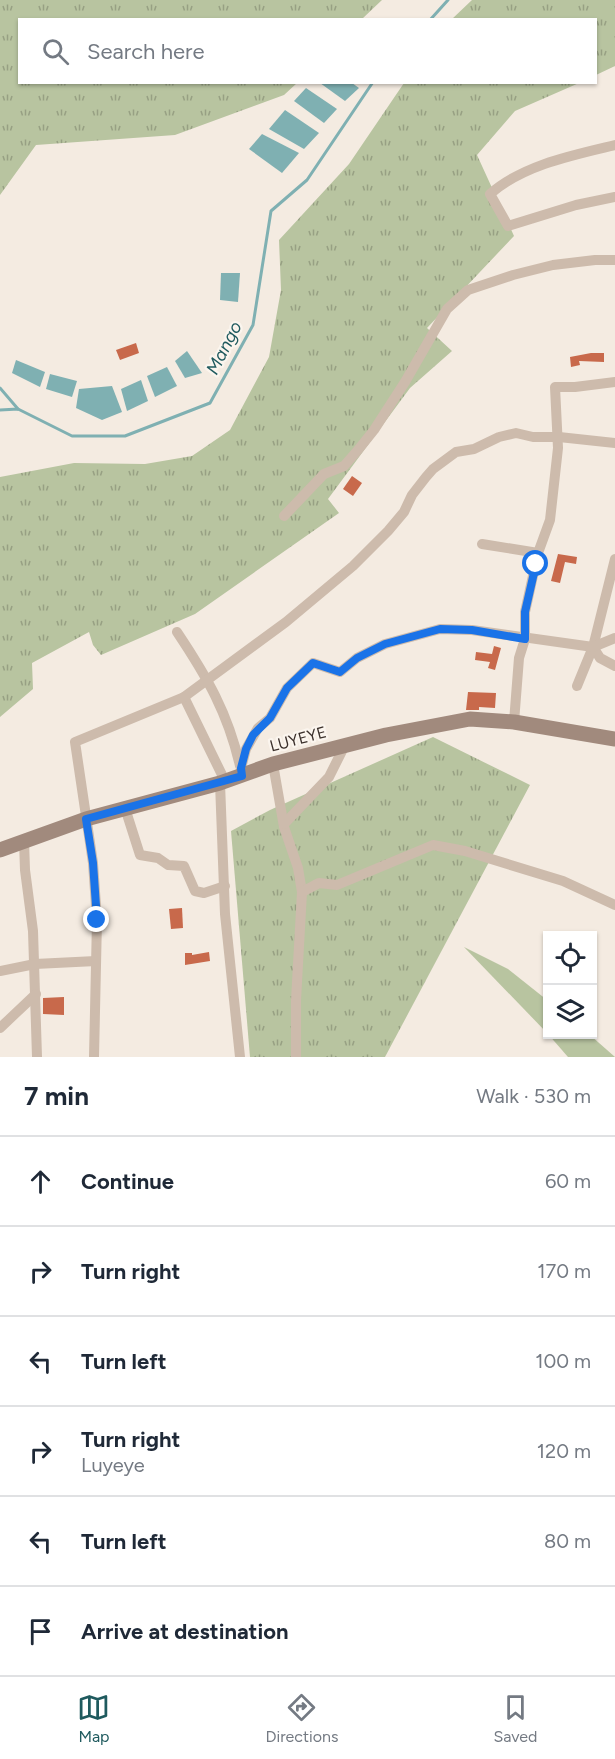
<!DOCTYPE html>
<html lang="en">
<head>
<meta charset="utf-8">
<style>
  :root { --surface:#fff; --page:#f2f2f3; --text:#1f2937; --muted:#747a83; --line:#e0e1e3; --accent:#1f5a5e }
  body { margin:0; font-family:Figtree,sans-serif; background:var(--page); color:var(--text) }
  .controls { position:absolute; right:18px; bottom:18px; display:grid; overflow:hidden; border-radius:0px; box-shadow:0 2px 4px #0004 }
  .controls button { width:54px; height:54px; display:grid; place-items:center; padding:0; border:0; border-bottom:2px solid var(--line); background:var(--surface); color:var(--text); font:30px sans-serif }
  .stop { position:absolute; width:18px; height:18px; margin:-14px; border:4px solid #1a73e8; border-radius:50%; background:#fff }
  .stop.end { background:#1a73e8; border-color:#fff; box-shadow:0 2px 6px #0008 }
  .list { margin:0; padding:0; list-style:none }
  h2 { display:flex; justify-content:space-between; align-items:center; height:78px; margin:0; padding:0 24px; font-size:26px }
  h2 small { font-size:20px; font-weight:400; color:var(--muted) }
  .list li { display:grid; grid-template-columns:39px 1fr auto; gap:18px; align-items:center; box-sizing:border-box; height:90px; padding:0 24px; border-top:2px solid var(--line) }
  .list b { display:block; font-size:22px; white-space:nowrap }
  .list p { margin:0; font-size:20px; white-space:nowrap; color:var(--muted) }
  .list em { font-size:20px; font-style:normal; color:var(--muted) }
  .icon { flex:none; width:33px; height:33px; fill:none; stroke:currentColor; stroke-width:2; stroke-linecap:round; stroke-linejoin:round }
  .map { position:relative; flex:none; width:615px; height:1057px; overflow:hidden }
  .search { position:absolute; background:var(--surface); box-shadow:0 2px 4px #0004; left:18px; right:18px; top:18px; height:66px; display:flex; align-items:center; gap:15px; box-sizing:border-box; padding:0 21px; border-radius:0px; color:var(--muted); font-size:22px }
  .sheet { height:618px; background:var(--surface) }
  nav { display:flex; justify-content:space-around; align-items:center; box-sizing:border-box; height:84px; border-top:2px solid var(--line); background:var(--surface); font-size:16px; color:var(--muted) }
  nav a { display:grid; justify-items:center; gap:3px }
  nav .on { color:var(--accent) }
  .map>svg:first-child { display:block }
  .grass { fill:url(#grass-tufts) }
  .green { fill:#b8c4a0 }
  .water { fill:#7fb0b2 }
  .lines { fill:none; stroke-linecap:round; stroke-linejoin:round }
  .stream { stroke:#7fb0b2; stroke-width:3 }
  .building { fill:#c8694b }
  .street { stroke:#cdbbac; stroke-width:10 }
  .secondary { stroke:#a18a7d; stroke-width:15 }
  .route { stroke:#1a73e8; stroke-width:8 }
  .labels { text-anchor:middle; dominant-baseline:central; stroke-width:4.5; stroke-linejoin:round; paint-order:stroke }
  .street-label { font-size:16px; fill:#3b302b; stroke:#fbf5ee }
  .water-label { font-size:18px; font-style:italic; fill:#1f5a5e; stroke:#fbf5ee }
</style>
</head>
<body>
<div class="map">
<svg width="615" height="1057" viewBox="0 0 615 1057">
  <defs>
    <pattern id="grass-tufts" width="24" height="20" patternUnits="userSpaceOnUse" patternTransform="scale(1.5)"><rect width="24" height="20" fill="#b8c4a0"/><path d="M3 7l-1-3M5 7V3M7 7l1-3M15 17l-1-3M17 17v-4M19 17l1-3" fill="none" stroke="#97a083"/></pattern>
  </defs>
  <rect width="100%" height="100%" fill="#f4ebe1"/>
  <!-- grass -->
  <g class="grass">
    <path d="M0 0H382L362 19 20 20V82L297 83 284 95 175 135 36 145 0 195Z"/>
    <path d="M472 0H615V66L596 75V20L452 19Z"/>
    <path d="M404 83H579L515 111 477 155 514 236 427 328 452 351 410 388 328 499 339 513 195 614 101 655 93 645 89 632 32 663 33 689 0 717V477L74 463 145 464 192 456 230 430 269 357 281 290 279 240 349 164Z"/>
    <path d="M433 737 530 785 385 1057H250L231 831 270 810Z"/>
  </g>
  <!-- green -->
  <g class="green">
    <path d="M464 947 508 969 547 1000 548 1034Z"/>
    <path d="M548 1034 590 1035 615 1057H568Z"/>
  </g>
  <!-- water -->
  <g class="water">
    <path d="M320 83H352L359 88 345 101Z"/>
    <path d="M306 88 337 109 324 123 294 101Z"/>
    <path d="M285 110 319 133 304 149 269 129Z"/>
    <path d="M262 134 299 153 282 173 249 149Z"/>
    <path d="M221 273H240L238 302 220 300Z"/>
    <path d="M187 351 202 373 185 378 175 361Z"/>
    <path d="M16 360 45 372 40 387 12 373Z"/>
    <path d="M167 367 177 386 155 397 147 376Z"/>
    <path d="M50 374 77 381 72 397 46 389Z"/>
    <path d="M141 380 148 401 127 411 121 389Z"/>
    <path d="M112 386 122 412 102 420 76 408 79 389Z"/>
  </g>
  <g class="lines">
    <!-- stream -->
    <g class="stream">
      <path d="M430 20 448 0"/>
      <path d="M0 388 18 409"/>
      <path d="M0 410 18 409 72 436H125L210 403 253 325 271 211 307 180 373 82"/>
    </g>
  </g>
  <!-- building -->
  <g class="building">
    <path d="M136 343 139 353 120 360 116 350Z"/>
    <path d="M591 353H604V362L579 361 580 365 571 367 570 357Z"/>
    <path d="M352 476 362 483 353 496 343 489Z"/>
    <path d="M558 554 577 557 576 564 565 562 560 583 551 581Z"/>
    <path d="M494 646 501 648 495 670 488 668 490 662 475 660 476 652 492 654Z"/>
    <path d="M468 692 496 693 495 708 479 707V710H466Z"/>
    <path d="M182 908 183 928 171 929 169 909Z"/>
    <path d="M209 952 210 961 185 965V953H192V955Z"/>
    <path d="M64 997V1015L43 1014V998Z"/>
  </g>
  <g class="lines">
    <!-- street -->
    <g class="street">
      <path d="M615 145C573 155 523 165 490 194L508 226 576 205 615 197"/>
      <path d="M284 516 324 474 344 466 358 450 374 430 405 382 447 309 468 290 513 275 553 265 595 260H615"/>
      <path d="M482 544 538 553"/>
      <path d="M177 632C207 677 228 713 240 766"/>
      <path d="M593 647 600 658 615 666"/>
      <path d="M577 686 593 647 615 559"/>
      <path d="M184 697 225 781"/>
      <path d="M514 722 519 658 525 639V612L538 553 550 520 558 448 555 387H575L615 382"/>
      <path d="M273 764 284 827 298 868 302 892 296 1000V1057"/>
      <path d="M241 768 246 749 258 728 270 718 287 688 313 663 340 672 357 658 385 644 440 629 472 630 593 647 615 638"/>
      <path d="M220 783 225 914 240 1057"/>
      <path d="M125 808 140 855 158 858 168 865 184 866 195 891 204 893 225 886"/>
      <path d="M284 824 329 777 345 745"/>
      <path d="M24 841 25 870 33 931 37 1057"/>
      <path d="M302 892 319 883 337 885 433 845 465 851 563 881 615 905"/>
      <path d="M0 971 35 964 96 961"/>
      <path d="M0 1028 36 994"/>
      <path d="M94 1057 97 920 93 863 75 742 184 697 286 622 353 566 388 531 404 512 412 495 426 477 433 469 456 452 474 449 499 437 516 433 533 437H559L615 443"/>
    </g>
    <!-- secondary -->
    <path class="secondary" d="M0 850 86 819 220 783 273 764 386 735 470 719 514 722 615 739"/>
  </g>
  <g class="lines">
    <!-- route -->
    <path class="route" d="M97 920 93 863 86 819 242 776 241 768 246 749 253 735 270 718 287 688 313 663 340 672 357 658 385 644 440 629 472 630 525 639V612L536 564"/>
  </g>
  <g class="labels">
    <!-- street labels -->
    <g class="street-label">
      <text transform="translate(298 739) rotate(-15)">LUYEYE</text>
    </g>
    <!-- water labels -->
    <g class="water-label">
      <text transform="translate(224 348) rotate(-63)">Mango</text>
    </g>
  </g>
</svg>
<div class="controls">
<button><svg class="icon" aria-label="locate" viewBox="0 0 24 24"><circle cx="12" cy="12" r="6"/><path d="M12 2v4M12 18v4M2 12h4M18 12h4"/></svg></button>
<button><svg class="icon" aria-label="layers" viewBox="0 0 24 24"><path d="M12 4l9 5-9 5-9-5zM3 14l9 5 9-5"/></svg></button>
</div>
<div class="stop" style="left:536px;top:564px"></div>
<div class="stop end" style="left:97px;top:920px"></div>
<div class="search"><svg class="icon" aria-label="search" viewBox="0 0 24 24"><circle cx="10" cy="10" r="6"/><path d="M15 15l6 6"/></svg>Search here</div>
</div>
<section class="sheet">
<h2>7 min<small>Walk · 530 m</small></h2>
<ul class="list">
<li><svg class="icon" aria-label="ahead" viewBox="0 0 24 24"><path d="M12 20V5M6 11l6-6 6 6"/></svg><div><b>Continue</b></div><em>60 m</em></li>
<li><svg class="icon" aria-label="right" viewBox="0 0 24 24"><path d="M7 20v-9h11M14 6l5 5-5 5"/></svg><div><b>Turn right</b></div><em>170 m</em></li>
<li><svg class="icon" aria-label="left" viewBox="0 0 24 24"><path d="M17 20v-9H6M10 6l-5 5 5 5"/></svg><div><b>Turn left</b></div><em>100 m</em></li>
<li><svg class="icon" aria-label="right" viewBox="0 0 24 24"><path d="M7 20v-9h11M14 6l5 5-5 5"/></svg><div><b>Turn right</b><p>Luyeye</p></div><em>120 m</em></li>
<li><svg class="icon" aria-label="left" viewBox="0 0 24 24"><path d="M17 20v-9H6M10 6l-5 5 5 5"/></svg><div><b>Turn left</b></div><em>80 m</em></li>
<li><svg class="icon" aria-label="arrive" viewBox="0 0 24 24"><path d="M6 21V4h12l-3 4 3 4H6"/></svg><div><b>Arrive at destination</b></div></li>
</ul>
</section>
<nav>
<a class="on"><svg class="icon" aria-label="map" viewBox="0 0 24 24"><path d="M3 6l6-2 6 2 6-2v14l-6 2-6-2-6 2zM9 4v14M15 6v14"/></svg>Map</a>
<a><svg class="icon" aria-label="directions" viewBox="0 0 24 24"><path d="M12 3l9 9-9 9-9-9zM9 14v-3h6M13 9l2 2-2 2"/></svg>Directions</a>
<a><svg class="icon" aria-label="saved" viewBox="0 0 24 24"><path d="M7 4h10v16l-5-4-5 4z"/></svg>Saved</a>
</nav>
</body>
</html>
